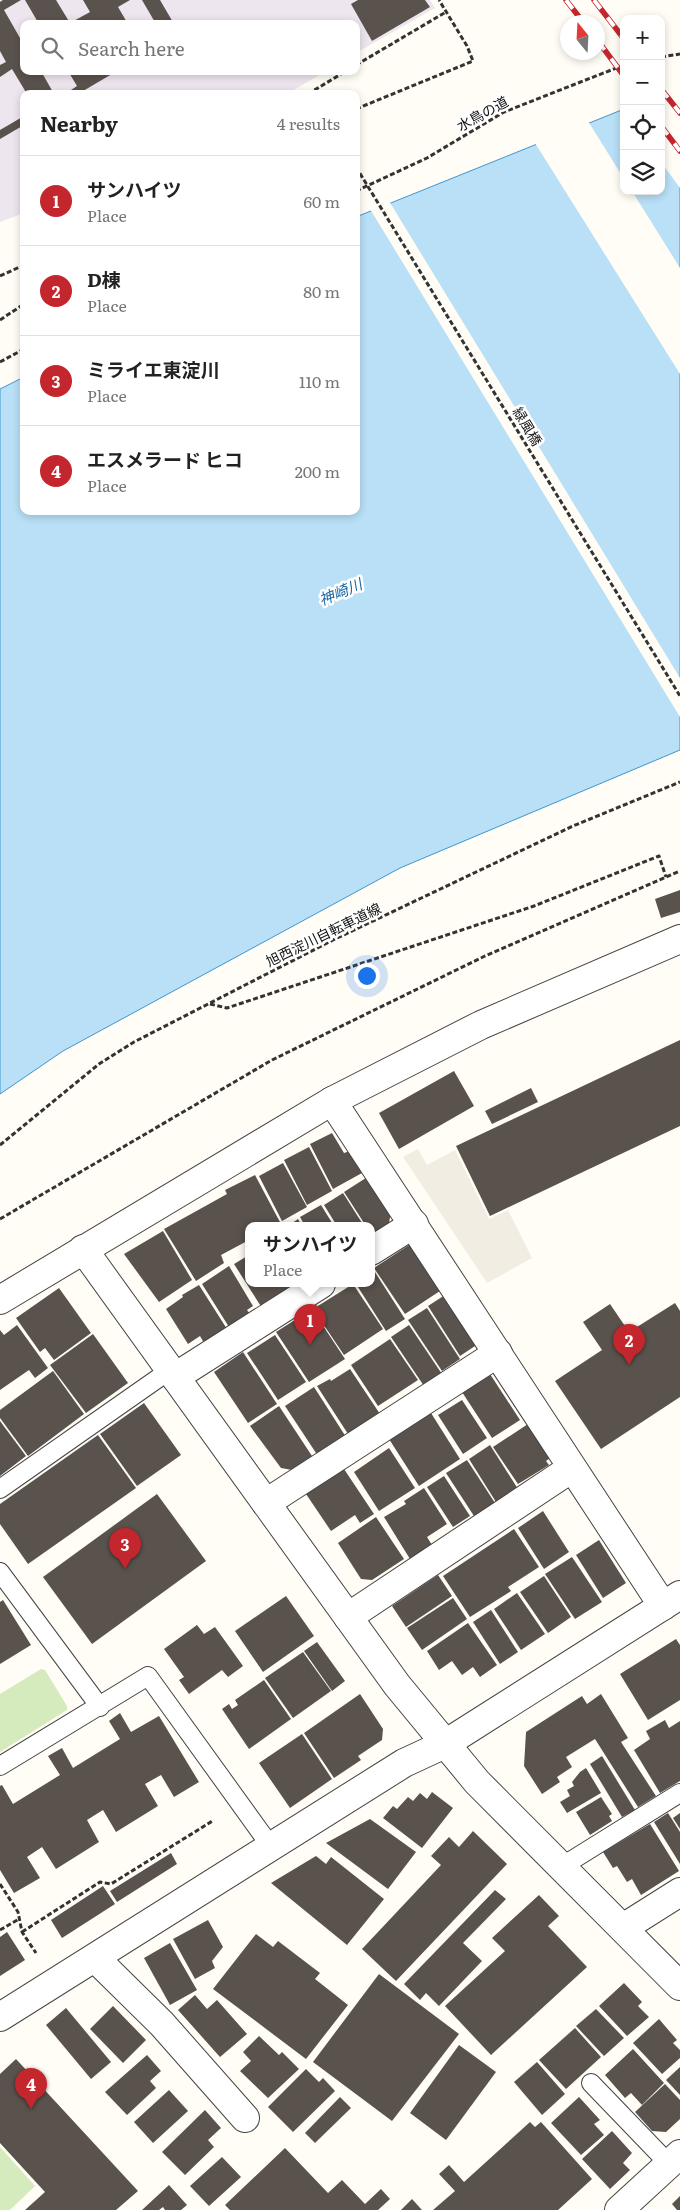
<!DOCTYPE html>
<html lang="en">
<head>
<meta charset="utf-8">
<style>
  :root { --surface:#fff; --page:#f2f2f2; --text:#222; --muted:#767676; --line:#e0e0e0; --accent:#c4262e }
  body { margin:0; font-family:Literata,"Noto Sans JP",serif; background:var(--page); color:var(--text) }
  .controls { position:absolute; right:15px; top:15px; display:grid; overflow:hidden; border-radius:10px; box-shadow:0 2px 8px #0003 }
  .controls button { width:45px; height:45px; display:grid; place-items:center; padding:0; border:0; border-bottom:1px solid var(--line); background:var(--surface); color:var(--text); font:25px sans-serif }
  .compass { position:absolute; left:560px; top:15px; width:45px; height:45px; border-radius:50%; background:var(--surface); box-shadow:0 2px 8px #0003; rotate:342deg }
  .you { position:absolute; left:366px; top:975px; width:18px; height:18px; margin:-12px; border:4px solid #fff; border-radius:50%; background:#1a73e8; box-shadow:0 0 0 8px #1a73e833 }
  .badge { display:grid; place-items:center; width:32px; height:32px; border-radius:50%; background:var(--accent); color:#fff; font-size:16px; font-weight:700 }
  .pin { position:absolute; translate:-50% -41px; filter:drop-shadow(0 1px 2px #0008) }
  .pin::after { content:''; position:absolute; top:26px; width:18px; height:15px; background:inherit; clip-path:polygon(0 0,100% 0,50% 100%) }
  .popup { position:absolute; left:245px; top:1222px; width:130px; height:65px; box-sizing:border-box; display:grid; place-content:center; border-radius:10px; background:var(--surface); filter:drop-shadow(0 1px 4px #0005); font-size:16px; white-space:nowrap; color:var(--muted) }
  .popup b { font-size:19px; color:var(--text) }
  .popup::after { content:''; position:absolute; left:50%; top:100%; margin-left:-10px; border:10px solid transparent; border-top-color:var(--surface) }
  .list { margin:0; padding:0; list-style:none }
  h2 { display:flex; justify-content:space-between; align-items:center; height:65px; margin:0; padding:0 20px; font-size:21px }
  h2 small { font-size:16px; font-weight:400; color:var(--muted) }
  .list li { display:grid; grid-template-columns:32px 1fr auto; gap:15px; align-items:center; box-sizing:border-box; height:90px; padding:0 20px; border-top:1px solid var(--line) }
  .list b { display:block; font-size:19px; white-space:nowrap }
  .list p { margin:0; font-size:16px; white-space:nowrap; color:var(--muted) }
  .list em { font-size:16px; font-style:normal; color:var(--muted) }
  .icon { flex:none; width:28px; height:28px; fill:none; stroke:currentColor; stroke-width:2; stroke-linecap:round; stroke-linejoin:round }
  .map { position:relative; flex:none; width:680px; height:2210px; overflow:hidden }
  .search { position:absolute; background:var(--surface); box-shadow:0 2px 8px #0003; left:20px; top:20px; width:340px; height:55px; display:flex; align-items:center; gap:12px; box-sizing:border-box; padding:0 18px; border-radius:10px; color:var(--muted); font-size:19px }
  .panel { position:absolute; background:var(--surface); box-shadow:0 2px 8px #0003; left:20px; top:90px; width:340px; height:425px; border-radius:10px }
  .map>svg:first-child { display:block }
  .industrial { fill:#eee6ef }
  .green { fill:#d5ebbd }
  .plaza { fill:#f1ede2 }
  .water { fill:#b9e0f7; stroke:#3f96cf }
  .pier { fill:#fffdf5 }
  .building { fill:#5a524d }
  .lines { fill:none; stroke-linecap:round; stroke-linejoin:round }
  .service-casing { stroke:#444; stroke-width:20 }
  .minor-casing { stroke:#444; stroke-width:30 }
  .tertiary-casing { stroke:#444; stroke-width:30 }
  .path { stroke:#333; stroke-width:3; stroke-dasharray:5 2.5; stroke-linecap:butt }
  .service { stroke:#fff; stroke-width:18 }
  .minor { stroke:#fff; stroke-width:28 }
  .tertiary { stroke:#fff; stroke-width:28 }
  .rail-casing { stroke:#c4262e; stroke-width:5.5 }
  .rail { stroke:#fff; stroke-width:4; stroke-dasharray:11; stroke-linecap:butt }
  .path-bridge { stroke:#333; stroke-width:3; stroke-dasharray:5 2.5; stroke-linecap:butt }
  .labels { text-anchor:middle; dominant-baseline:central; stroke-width:5; stroke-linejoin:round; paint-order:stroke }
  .street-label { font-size:14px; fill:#111; stroke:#fff }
  .water-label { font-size:15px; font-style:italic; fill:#1768a6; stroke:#fff }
</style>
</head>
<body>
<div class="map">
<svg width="680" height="2210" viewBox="0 0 680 2210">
  <rect width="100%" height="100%" fill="#fffdf5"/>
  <!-- industrial -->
  <path class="industrial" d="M0 0H430L435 8 356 53V24H24V71H326L287 94H24V213L0 222Z"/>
  <!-- green -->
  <g class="green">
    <path d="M41 1669 45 1670 67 1706V1710L0 1752V1694Z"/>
    <path d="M0 2147 35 2186 10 2210H0Z"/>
  </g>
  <!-- plaza -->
  <path class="plaza" d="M418 1149 427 1165 455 1150 489 1219 508 1210 532 1258 487 1283 403 1157Z"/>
  <!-- water -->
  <path class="water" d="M680 87V750L400 868 63 1051 0 1094V389L24 377V511H356V217L624 109V191H661V94Z"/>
  <!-- pier -->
  <g class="pier">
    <path d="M680 84V188L661 162V92Z"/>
    <path d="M588 121 624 179V191H632L680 268V374L535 143Z"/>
    <path d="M389 201 680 678V717L370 209Z"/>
  </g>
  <!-- building -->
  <g class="building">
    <path d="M3 0H21L4 10 24 45V71H41L54 94H27L12 69 0 77V65L6 62 0 51V2Z"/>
    <path d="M25 0H56L70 23 90 12 83 0H130L118 7 128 24H99L96 20 89 24H39Z"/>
    <path d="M142 0H160L174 24H156Z"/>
    <path d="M358 0H425L430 7 372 41 351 4Z"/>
    <path d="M68 71H117L78 94H65L77 86Z"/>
    <path d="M24 116V125L0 139V130Z"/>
    <path d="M680 890V912L661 918 655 899Z"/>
    <path d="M680 1040V1126L490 1216 456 1146Z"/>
    <path d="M454 1071 474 1106 399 1149 379 1113Z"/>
    <path d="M531 1088 538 1102 492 1124 485 1111Z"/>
    <path d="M332 1133 344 1153 350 1151 362 1173 333 1189 310 1144Z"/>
    <path d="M309 1147 332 1191 307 1205 284 1160Z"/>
    <path d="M283 1163 307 1207 282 1221 259 1176Z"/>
    <path d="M255 1175 281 1224 276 1226H249V1240L221 1255 224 1263 196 1281 164 1229 227 1194 225 1190Z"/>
    <path d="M369 1176 391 1213 388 1227 371 1235V1226H366L344 1192Z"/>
    <path d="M343 1193 364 1226H337L324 1205Z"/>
    <path d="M321 1205 334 1226H305L300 1217Z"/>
    <path d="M298 1219 302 1226H288Z"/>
    <path d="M163 1231 192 1280 159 1302 124 1254Z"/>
    <path d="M412 1243 443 1289 405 1314 374 1268Z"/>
    <path d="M249 1255V1284H301L262 1308 234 1264Z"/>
    <path d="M229 1266 253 1306 247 1310 250 1314 229 1327 202 1284Z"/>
    <path d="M373 1269 405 1319 386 1331 356 1284H371V1271Z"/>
    <path d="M353 1284 383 1329 344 1355 313 1309Z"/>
    <path d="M199 1285 227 1329 204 1343 200 1336 188 1344 166 1309 183 1297 182 1295Z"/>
    <path d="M59 1288 91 1333 54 1360 45 1348 40 1352 16 1318Z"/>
    <path d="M445 1295 478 1344 460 1356 428 1306Z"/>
    <path d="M675 1303 680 1311V1397L601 1449 555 1381 602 1350 583 1322 610 1304 629 1332Z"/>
    <path d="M427 1308 460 1359 442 1371 408 1320Z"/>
    <path d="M312 1309 345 1359 309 1382 276 1332Z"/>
    <path d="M17 1325 48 1368 35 1378 29 1370 0 1390V1330L4 1335Z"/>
    <path d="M409 1325 444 1377 426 1389 391 1337Z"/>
    <path d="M93 1334 128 1383 86 1413 50 1365Z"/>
    <path d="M275 1335 306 1382 278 1400 247 1353Z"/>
    <path d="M390 1339 418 1380 378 1406 351 1365Z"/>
    <path d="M243 1352 277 1404 248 1423 214 1372Z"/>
    <path d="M350 1369 382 1417 348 1434 317 1386 330 1379 331 1381Z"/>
    <path d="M53 1371 84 1414 28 1456 0 1418V1410Z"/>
    <path d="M490 1374 520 1420 492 1438 462 1392Z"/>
    <path d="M314 1387 346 1437 318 1456 285 1406Z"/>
    <path d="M462 1400 487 1438 463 1454 438 1415Z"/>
    <path d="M144 1403 181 1455 137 1486 100 1434Z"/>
    <path d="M279 1406 312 1456 292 1470 281 1468 250 1426Z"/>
    <path d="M431 1413 460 1459 419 1486 389 1439Z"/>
    <path d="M0 1421 26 1456 0 1476Z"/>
    <path d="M528 1424 550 1458 546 1461 549 1465 518 1484 493 1447Z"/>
    <path d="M98 1435 136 1488 28 1564 0 1524V1504Z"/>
    <path d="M490 1445 518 1489 496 1502 469 1459Z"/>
    <path d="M389 1448 415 1488 379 1511 354 1472Z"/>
    <path d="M467 1460 495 1503 474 1516 446 1473Z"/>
    <path d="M344 1469 374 1514 360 1523 355 1515 331 1531 306 1494Z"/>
    <path d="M444 1476 470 1516 453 1527 427 1487Z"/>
    <path d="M424 1488 447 1524 427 1537 432 1545 410 1559 384 1517 406 1504 404 1501Z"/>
    <path d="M157 1494 206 1561 92 1644 43 1577Z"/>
    <path d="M543 1511 569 1552 544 1569 518 1528Z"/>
    <path d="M376 1517 404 1559 372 1580 361 1579 338 1543Z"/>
    <path d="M514 1529 539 1567 508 1587 511 1591 470 1617 443 1576Z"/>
    <path d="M599 1540 626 1583 603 1598 576 1555Z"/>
    <path d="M572 1557 602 1602 575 1619 545 1574Z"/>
    <path d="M438 1575 452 1596 406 1627 392 1606Z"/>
    <path d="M544 1576 571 1617 548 1633 520 1592Z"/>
    <path d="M517 1593 545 1634 521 1650 494 1609Z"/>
    <path d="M286 1596 314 1636 263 1672 235 1631Z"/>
    <path d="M453 1598 467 1619 422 1650 407 1628Z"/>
    <path d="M3 1600 31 1645 0 1664V1602Z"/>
    <path d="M491 1610 518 1652 500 1664 473 1622Z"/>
    <path d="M468 1623 497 1665 480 1677 473 1667 462 1675 452 1661 439 1670 427 1651Z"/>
    <path d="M197 1625 204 1634 215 1627 243 1666 228 1677 222 1670 189 1694 179 1680 184 1677 164 1649Z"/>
    <path d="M676 1639 680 1645V1700L648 1720 620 1674Z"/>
    <path d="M317 1642 345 1681 332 1691 304 1651Z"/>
    <path d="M303 1652 331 1691 293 1718 265 1678Z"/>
    <path d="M264 1680 291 1719 249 1749 222 1709 229 1704 232 1709 238 1705 235 1700Z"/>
    <path d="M360 1694 383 1729 382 1740 358 1756 361 1760 334 1778 304 1733Z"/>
    <path d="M601 1694 628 1738 621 1742 656 1796 638 1807 595 1739 566 1757 572 1767 557 1777 560 1782 542 1794 524 1766 526 1732 582 1696 587 1704Z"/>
    <path d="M120 1713 131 1732 159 1716 199 1782 174 1797 161 1775 145 1784 158 1806 116 1832 103 1810 87 1820 99 1842 56 1869 42 1847 27 1857 40 1878 14 1893 0 1870V1786L2 1785 13 1804 60 1775 48 1756 62 1748 73 1768 120 1739 109 1721Z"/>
    <path d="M665 1720 669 1728 680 1721V1781L660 1793 634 1750 650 1739 646 1731Z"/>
    <path d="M302 1734 332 1779 290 1808 259 1763Z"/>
    <path d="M602 1756 635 1810 622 1817 590 1764Z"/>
    <path d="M586 1768 601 1793 567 1813 560 1802 570 1796 567 1790 574 1786 572 1782 580 1772Z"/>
    <path d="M432 1792 453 1808 422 1848 383 1818 393 1806 397 1809 408 1797 413 1801 420 1793 427 1799Z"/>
    <path d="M601 1797 612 1814 609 1816 612 1821 590 1835 576 1812Z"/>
    <path d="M668 1813 680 1832V1864L654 1822Z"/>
    <path d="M680 1813V1829L673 1818Z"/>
    <path d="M370 1819 416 1852 388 1889 326 1843Z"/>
    <path d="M650 1824 679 1871 641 1895 632 1879 627 1882 617 1866 613 1868 603 1852Z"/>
    <path d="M473 1831 507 1864 396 1981 362 1949 441 1865 431 1856 449 1837 459 1847Z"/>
    <path d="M171 1853 177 1864 117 1902 110 1891Z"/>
    <path d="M316 1856 326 1864 331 1857 384 1899 347 1945 271 1883Z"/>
    <path d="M103 1886 115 1904 62 1938 51 1920Z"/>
    <path d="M495 1890 506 1899 463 1943 482 1961 439 2006 426 1993 420 2000 404 1984Z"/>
    <path d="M539 1895 559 1916 548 1926 587 1967 491 2055 445 2006 505 1951 492 1938Z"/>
    <path d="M208 1920 223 1947 212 1961 215 1968 195 1979 173 1939Z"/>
    <path d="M7 1932 25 1960 0 1976V1937Z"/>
    <path d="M256 1934 273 1947 278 1941 320 1973 315 1979 348 2005 306 2059 213 1989Z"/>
    <path d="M170 1943 197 1990 170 2005 144 1958Z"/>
    <path d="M379 1974 459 2034 392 2121 313 2062Z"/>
    <path d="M624 1983 642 2002 638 2006 649 2017 627 2036 599 2006Z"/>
    <path d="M195 1995 207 2009 217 2000 247 2034 220 2057 178 2010Z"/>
    <path d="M113 2006 146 2040 123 2063 90 2029Z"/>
    <path d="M66 2008 111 2062 91 2079 46 2025Z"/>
    <path d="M596 2009 624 2038 604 2056 576 2026Z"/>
    <path d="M659 2019 677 2040 673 2043 680 2050V2058L662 2074 633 2043Z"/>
    <path d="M575 2028 601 2057 566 2089 539 2060Z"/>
    <path d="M259 2036 279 2055 282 2052 299 2069 268 2098 240 2071 251 2061 243 2052Z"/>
    <path d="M459 2045 496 2072 446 2140 410 2113Z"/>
    <path d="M633 2049 664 2083 642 2105 631 2093 625 2098 605 2075Z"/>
    <path d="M147 2055 161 2071 150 2081 156 2088 127 2115 105 2092Z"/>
    <path d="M16 2059 138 2191 116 2210H25L45 2192 0 2143V2074Z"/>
    <path d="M537 2062 565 2094 542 2115 514 2082Z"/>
    <path d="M680 2067V2095L666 2080Z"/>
    <path d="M306 2069 319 2082 323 2078 335 2091 293 2132 268 2107Z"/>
    <path d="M665 2084 680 2100V2119L666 2132 652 2131 635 2112Z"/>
    <path d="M169 2090 188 2111 153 2143 134 2122Z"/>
    <path d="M340 2097 351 2108 315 2143 305 2133Z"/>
    <path d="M579 2097 600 2120 594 2124 604 2135 581 2155 551 2123Z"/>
    <path d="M205 2110 221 2128 208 2140 214 2147 185 2175 162 2152Z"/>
    <path d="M530 2122 535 2127 541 2122 592 2179 558 2210H433L455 2191 439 2174 449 2165 464 2182Z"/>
    <path d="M612 2131 632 2153 623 2163 630 2170 610 2189 582 2159Z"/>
    <path d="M285 2148 328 2193 342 2180 365 2204 381 2189 390 2199 378 2210H230L225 2205Z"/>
    <path d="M222 2157 241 2177 209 2206 190 2186Z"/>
    <path d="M169 2185 187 2205 181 2210H165L163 2207 159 2210H142Z"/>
    <path d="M680 2196V2210H677L672 2204Z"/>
    <path d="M412 2199 422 2210H401Z"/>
  </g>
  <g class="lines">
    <!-- service casing -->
    <g class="service-casing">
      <g id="service">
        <path d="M0 1489 170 1370"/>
        <path d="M0 1572 100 1707"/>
        <path d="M0 1766 148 1676 272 1848"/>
        <path d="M561 1867 680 1793"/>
        <path d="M591 2083 669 2164"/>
      </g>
    </g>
    <!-- minor casing -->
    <g class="minor-casing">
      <g id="minor">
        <path d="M332 1101 663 1606"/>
        <path d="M371 1251 414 1224"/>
        <path d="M0 1300 332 1101 481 1025 680 939"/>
        <path d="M175 1377 321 1284"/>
        <path d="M266 1503 498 1353"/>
        <path d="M348 1617 572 1468"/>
        <path d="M623 1928 680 1892"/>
        <path d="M95 1958 162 2024 245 2118"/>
        <path d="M0 2017 404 1763 445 1744"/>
      </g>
    </g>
    <!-- tertiary casing -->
    <g class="tertiary-casing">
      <g id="tertiary">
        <path d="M83 1249 397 1685 477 1782 680 1986"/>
        <path d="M445 1744 680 1595"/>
        <path d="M619 2210 680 2154"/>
      </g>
    </g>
    <!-- path -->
    <g class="path">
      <path d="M661 57 680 54"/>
      <path d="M356 65 446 12"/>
      <path d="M308 94 346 71"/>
      <path d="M356 109 473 61 467 46 439 0"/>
      <path d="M356 191 427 158 504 112 624 65"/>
      <path d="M0 276 24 265"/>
      <path d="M0 320 24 304"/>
      <path d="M0 362 24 349"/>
      <path d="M210 1004 227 1008 534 906 659 856 666 877"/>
      <path d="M0 1145 99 1064 134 1042 333 940 573 826 680 782"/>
      <path d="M0 1219 272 1060 485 956 680 871"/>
      <path d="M0 1884 18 1912 22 1932 36 1953"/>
      <path d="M0 1930 19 1919"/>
      <path d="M22 1932 100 1882 111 1884 214 1820"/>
    </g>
    <!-- service -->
    <use href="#service" class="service"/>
    <!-- minor -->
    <use href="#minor" class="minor"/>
    <!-- tertiary -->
    <use href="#tertiary" class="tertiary"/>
    <!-- rail casing -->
    <g class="rail-casing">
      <g id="rail">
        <path d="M566 0 583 22"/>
        <path d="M594 0 624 39"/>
        <path d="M598 41 624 76"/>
        <path d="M661 89 680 113"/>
        <path d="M661 126 680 151"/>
      </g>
    </g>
    <!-- rail -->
    <use href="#rail" class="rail"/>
    <!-- path-bridge -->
    <path class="path-bridge" d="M356 167 680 696"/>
  </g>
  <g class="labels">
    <!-- street labels -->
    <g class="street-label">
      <text transform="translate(482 113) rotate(-29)">水鳥の道</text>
      <text transform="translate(528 426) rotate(59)">緑風橋</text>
      <text transform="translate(323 934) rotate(-26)">旭西淀川自転車道線</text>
    </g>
    <!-- water labels -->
    <g class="water-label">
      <text transform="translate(340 591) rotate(-23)">神崎川</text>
    </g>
  </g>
</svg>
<div class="controls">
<button>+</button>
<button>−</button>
<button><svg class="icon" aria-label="locate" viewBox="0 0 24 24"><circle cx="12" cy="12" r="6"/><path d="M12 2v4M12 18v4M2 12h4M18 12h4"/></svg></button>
<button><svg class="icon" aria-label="layers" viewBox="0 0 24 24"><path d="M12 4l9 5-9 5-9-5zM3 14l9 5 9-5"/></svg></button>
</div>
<svg class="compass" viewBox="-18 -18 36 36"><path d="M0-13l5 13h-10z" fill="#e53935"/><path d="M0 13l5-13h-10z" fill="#767676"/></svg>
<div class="you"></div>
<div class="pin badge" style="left:310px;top:1345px">1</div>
<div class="popup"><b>サンハイツ</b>Place</div>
<div class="pin badge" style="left:629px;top:1365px">2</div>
<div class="pin badge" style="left:125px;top:1569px">3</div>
<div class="pin badge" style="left:31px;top:2109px">4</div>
<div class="search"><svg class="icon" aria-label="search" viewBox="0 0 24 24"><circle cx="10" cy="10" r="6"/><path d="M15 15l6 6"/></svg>Search here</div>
<section class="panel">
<h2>Nearby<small>4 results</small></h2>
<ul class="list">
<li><span class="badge">1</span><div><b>サンハイツ</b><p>Place</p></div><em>60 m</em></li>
<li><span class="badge">2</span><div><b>D棟</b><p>Place</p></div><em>80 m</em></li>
<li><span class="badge">3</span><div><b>ミライエ東淀川</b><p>Place</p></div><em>110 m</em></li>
<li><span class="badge">4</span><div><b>エスメラード ヒコ</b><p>Place</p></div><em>200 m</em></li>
</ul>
</section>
</div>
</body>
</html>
